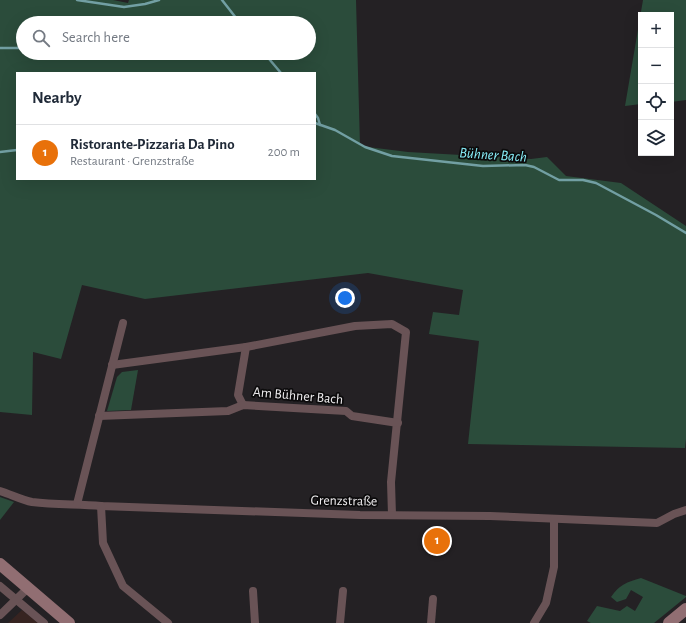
<!DOCTYPE html>
<html lang="en">
<head>
<meta charset="utf-8">
<style>
  :root { --surface:#fff; --page:#f6f6f7; --text:#1f2937; --muted:#747a83; --line:#e0e1e3; --accent:#2e7756 }
  body { margin:0; font-family:"Alegreya Sans",sans-serif; background:var(--page); color:var(--text) }
  .controls { position:absolute; right:12px; top:12px; display:grid; overflow:hidden; border-radius:0px; box-shadow:0 4px 16px #0002 }
  .controls button { width:36px; height:36px; display:grid; place-items:center; padding:0; border:0; border-bottom:1px solid var(--line); background:var(--surface); color:var(--text); font:20px sans-serif }
  .you { position:absolute; left:345px; top:298px; width:14px; height:14px; margin:-10px; border:3px solid #fff; border-radius:50%; background:#1a73e8; box-shadow:0 0 0 6px #1a73e833 }
  .badge { display:grid; place-items:center; width:26px; height:26px; border-radius:50%; background:var(--accent); color:#fff; font-size:13px; font-weight:700 }
  .pin { position:absolute; translate:-50% -50%; border:2px solid #fff; box-shadow:0 1px 4px #0006 }
  .list { margin:0; padding:0; list-style:none }
  h2 { display:flex; justify-content:space-between; align-items:center; height:52px; margin:0; padding:0 16px; font-size:17px }
  h2 small { font-size:13px; font-weight:400; color:var(--muted) }
  .list li { display:grid; grid-template-columns:26px 1fr auto; gap:12px; align-items:center; box-sizing:border-box; height:56px; padding:0 16px; border-top:1px solid var(--line) }
  .list b { display:block; font-size:15px; white-space:nowrap }
  .list p { margin:0; font-size:13px; white-space:nowrap; color:var(--muted) }
  .list em { font-size:13px; font-style:normal; color:var(--muted) }
  .icon { flex:none; width:22px; height:22px; fill:none; stroke:currentColor; stroke-width:2; stroke-linecap:round; stroke-linejoin:round }
  .map { position:relative; flex:none; width:686px; height:623px; overflow:hidden }
  .search { position:absolute; background:var(--surface); box-shadow:0 4px 16px #0002; left:16px; top:16px; width:300px; height:44px; display:flex; align-items:center; gap:10px; box-sizing:border-box; padding:0 14px; border-radius:22px; color:var(--muted); font-size:15px }
  .panel { position:absolute; background:var(--surface); box-shadow:0 4px 16px #0002; left:16px; top:72px; width:300px; height:108px; border-radius:0px }
  .map>svg:first-child { display:block }
  .commercial { fill:#372421 }
  .green { fill:#2b4c3b; fill-rule:evenodd }
  .lines { fill:none; stroke-linecap:round; stroke-linejoin:round }
  .stream { stroke:#729fa3; stroke-width:2.5 }
  .street { stroke:#695356; stroke-width:8 }
  .secondary { stroke:#916e72; stroke-width:12 }
  .labels { text-anchor:middle; dominant-baseline:central; stroke-width:3.5; stroke-linejoin:round; paint-order:stroke }
  .street-label { font-size:14px; fill:#efedef; stroke:#0c0b0c }
  .water-label { font-size:15px; font-style:italic; fill:#87edf8; stroke:#0c0b0c }
</style>
</head>
<body>
<div class="map">
<svg width="686" height="623" viewBox="0 0 686 623">
  <rect width="100%" height="100%" fill="#242124"/>
  <!-- commercial -->
  <path class="commercial" d="M22 610 38 623H8Z"/>
  <!-- green -->
  <g class="green">
    <path d="M0 0H113L128 3 129 0H356L360 146 408 152 531 159 547 157 566 176 621 183 686 226V439L685 448 468 444 479 341 429 334 433 312 459 315 463 290 368 273 145 299 82 285 61 359 33 352 32 415 0 412ZM23 23H309V53H23ZM17 73H315V179H17Z"/>
    <path d="M643 0H686V100L671 102V15H641V104L625 106Z"/>
    <path d="M138 370 131 410 107 411 117 377 122 372Z"/>
    <path d="M0 497 14 502 0 520Z"/>
    <path d="M641 578 686 596V597L654 623H591L587 621 597 606 620 611 627 606 635 611 643 597 631 590 626 599 617 602 611 597C619 585 627 582 641 578Z"/>
  </g>
  <g class="lines">
    <!-- stream -->
    <g class="stream">
      <path d="M77 0 124 7 145 4 159 0"/>
      <path d="M222 0 240 23"/>
      <path d="M0 48H23"/>
      <path d="M264 53 281 73"/>
      <path d="M315 114 318 118 320 125"/>
      <path d="M315 123 335 130 365 147 392 156 483 166 525 165 534 167 559 180H583L596 183 656 215 686 233"/>
      <path d="M0 152 17 150"/>
    </g>
    <!-- street -->
    <g class="street">
      <path d="M112 365 246 347 355 326 392 324 406 332 391 482 392 515"/>
      <path d="M243 405 238 395 246 347"/>
      <path d="M99 416 228 411 243 405 346 411 352 416 398 423"/>
      <path d="M0 491C10 494 22 500 32 502 55 505 78 504 101 506L360 515 490 516 657 523 674 514 686 510"/>
      <path d="M77 504 123 323"/>
      <path d="M101 506 103 543 123 586 168 623"/>
      <path d="M0 586 44 623"/>
      <path d="M253 591 255 623"/>
      <path d="M0 615 28 588"/>
      <path d="M340 623 343 591"/>
      <path d="M431 623 433 599"/>
      <path d="M534 623 546 603 554 567V519"/>
    </g>
    <!-- secondary -->
    <g class="secondary">
      <path d="M0 564 69 623"/>
      <path d="M669 623 686 609"/>
    </g>
  </g>
  <g class="labels">
    <!-- street labels -->
    <g class="street-label">
      <text transform="translate(298 396) rotate(5)">Am Bühner Bach</text>
      <text transform="translate(344 501) rotate(1)">Grenzstraße</text>
    </g>
    <!-- water labels -->
    <g class="water-label">
      <text transform="translate(493 155) rotate(4)">Bühner Bach</text>
    </g>
  </g>
</svg>
<div class="controls">
<button>+</button>
<button>−</button>
<button><svg class="icon" aria-label="locate" viewBox="0 0 24 24"><circle cx="12" cy="12" r="6"/><path d="M12 2v4M12 18v4M2 12h4M18 12h4"/></svg></button>
<button><svg class="icon" aria-label="layers" viewBox="0 0 24 24"><path d="M12 4l9 5-9 5-9-5zM3 14l9 5 9-5"/></svg></button>
</div>
<div class="you"></div>
<div class="pin badge" style="left:437px;top:541px;background:#e8710a">1</div>
<div class="search"><svg class="icon" aria-label="search" viewBox="0 0 24 24"><circle cx="10" cy="10" r="6"/><path d="M15 15l6 6"/></svg>Search here</div>
<section class="panel">
<h2>Nearby<small></small></h2>
<ul class="list">
<li><span class="badge" style="background:#e8710a">1</span><div><b>Ristorante-Pizzaria Da Pino</b><p>Restaurant · Grenzstraße</p></div><em>200 m</em></li>
</ul>
</section>
</div>
</body>
</html>
